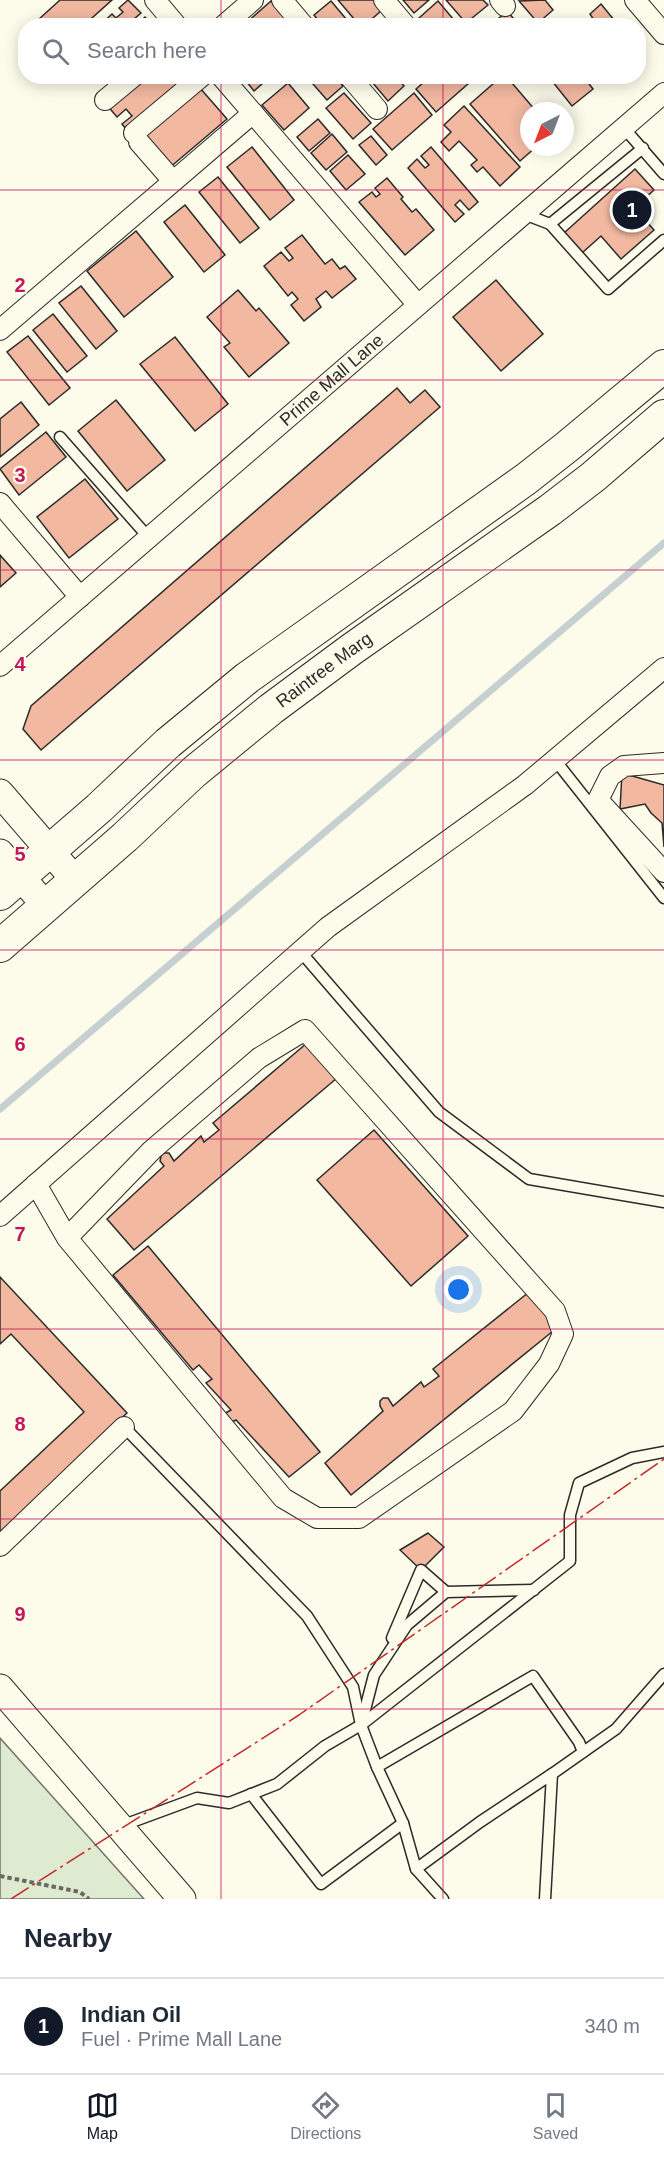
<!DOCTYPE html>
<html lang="en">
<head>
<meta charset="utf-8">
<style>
  :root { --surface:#fff; --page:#f6f6f7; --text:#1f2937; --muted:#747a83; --line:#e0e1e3; --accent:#111827 }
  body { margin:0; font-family:Arial,sans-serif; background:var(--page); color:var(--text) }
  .compass { position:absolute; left:520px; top:102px; width:54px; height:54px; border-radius:50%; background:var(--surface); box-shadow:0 3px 15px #0003; rotate:222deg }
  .you { position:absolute; left:459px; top:1290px; width:21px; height:21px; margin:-15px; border:4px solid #fff; border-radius:50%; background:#1a73e8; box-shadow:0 0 0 9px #1a73e833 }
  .badge { display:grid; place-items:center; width:39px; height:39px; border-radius:50%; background:var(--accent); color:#fff; font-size:20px; font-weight:700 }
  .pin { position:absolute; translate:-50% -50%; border:3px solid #fff; box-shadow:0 2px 6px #0006 }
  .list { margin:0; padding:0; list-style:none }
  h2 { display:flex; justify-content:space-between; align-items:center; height:78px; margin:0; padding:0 24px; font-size:26px }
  h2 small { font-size:20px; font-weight:400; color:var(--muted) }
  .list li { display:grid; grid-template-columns:39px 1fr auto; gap:18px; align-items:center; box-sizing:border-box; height:96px; padding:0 24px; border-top:2px solid var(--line) }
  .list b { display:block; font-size:22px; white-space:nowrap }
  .list p { margin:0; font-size:20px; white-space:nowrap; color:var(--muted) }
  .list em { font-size:20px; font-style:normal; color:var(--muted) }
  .icon { flex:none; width:33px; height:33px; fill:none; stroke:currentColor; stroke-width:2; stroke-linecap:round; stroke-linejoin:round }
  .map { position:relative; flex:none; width:664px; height:1899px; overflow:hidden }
  .search { position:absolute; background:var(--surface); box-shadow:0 3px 15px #0003; left:18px; right:18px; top:18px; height:66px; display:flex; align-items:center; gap:15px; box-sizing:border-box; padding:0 21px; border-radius:24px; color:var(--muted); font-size:22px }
  .sheet { height:174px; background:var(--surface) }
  nav { display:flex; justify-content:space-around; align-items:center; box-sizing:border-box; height:84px; border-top:2px solid var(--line); background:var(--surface); font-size:16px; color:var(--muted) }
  nav a { display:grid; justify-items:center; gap:3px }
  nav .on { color:var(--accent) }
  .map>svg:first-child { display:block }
  .green { fill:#deebd1; stroke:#74746e; stroke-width:1.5 }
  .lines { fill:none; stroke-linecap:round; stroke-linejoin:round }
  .stream { stroke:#c7d0d0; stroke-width:7 }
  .building { fill:#f2b8a0; stroke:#2b2b2b; stroke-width:1.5 }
  .lane-casing { stroke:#2b2b2b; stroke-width:13 }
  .street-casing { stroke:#2b2b2b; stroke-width:22 }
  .secondary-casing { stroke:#2b2b2b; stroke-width:29 }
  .primary-casing { stroke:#2b2b2b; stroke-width:34 }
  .path { stroke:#6a6964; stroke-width:4; stroke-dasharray:4.5 3; stroke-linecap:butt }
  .lane { stroke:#fdfbea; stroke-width:10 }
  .street { stroke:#fdfbea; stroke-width:20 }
  .secondary { stroke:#fdfbea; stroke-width:27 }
  .primary { stroke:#fdfbea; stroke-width:32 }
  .power { stroke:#c62828; stroke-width:1.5; stroke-dasharray:21 4.5 3 4.5; stroke-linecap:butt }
  .grid { fill:none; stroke:#c2185b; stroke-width:1.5; stroke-opacity:0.55 }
  .labels { text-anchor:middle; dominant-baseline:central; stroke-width:4.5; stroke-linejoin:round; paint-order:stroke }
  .street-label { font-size:18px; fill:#2b2b2b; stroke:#fdfbea }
  .grid-label { font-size:20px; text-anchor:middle; font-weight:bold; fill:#c2185b; stroke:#fdfbea; stroke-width:4.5; stroke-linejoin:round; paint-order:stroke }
</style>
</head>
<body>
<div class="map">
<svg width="664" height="1899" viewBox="0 0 664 1899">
  <rect width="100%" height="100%" fill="#fdfbea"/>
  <!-- green -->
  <path class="green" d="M0 1738 144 1899H0Z"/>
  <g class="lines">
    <!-- stream -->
    <path class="stream" d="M0 1109 664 543"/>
  </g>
  <!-- building -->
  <g class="building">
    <path d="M60 0H112L83 26H43L38 20Z"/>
    <path d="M128 0 141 13 133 20 136 25 145 17 153 26H99L112 14 116 18 123 12 119 8Z"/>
    <path d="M338 0H373L382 10 364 26H360Z"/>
    <path d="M403 0H429L414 13Z"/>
    <path d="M446 0H483L488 5 466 23Z"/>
    <path d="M545 0 553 10 538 23 519 1Z"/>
    <path d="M271 1 291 24 248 26 246 23Z"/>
    <path d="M331 1 352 26H323L314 15Z"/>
    <path d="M438 1 459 26H426L419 18Z"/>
    <path d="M601 4 619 26H587L594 20 590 14Z"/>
    <path d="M507 11 520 26H490Z"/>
    <path d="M138 76H172L174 78 176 76H186L187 78 126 129 122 124 132 116 126 109 117 117 106 104Z"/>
    <path d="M242 76H271L254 91Z"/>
    <path d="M306 76H334L343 86 327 100Z"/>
    <path d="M367 76H396L404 86 388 101Z"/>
    <path d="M431 76H477L436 112 416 89Z"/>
    <path d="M502 76H506L536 111H529V147H536L520 161 470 104Z"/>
    <path d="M548 76H583L593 89 572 106Z"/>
    <path d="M288 83 309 108 284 130 262 105Z"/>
    <path d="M200 88 227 119 168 169 141 139Z"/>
    <path d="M344 93 371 123 353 139 326 108Z"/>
    <path d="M414 93 432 115 392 150 373 129Z"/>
    <path d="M464 106 520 167 500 186 483 167 477 172 471 165 477 160 459 141 449 151 441 142 451 132 444 125Z"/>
    <path d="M318 119 330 133 309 151 297 137Z"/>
    <path d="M332 134 347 152 326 170 311 153Z"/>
    <path d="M371 136 387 155 376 165 359 145Z"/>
    <path d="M252 147 294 200 270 220 227 167Z"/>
    <path d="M431 147 478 202 469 210 460 200 455 205 464 214 455 222 408 168 417 159 425 168 429 165 421 156Z"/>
    <path d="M348 155 365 174 346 190 330 171Z"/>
    <path d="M635 169 654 190 634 208 654 230 621 259 601 236 582 253 564 233Z"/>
    <path d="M218 177 259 228 240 243 199 192Z"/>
    <path d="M387 178 403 197 401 199 412 212 416 209 434 230 405 255 359 202 372 192 376 197 380 194 375 188Z"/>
    <path d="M185 205 225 255 204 272 164 222Z"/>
    <path d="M136 231 173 277 124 317 87 271Z"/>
    <path d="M302 235 325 264 332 259 340 269 345 266 356 279 332 298 326 291 316 299 321 307 304 321 291 305 298 299 292 292 288 296 264 266 281 252 289 261 293 258 285 248Z"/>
    <path d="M496 280 543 334 501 371 453 317Z"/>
    <path d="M81 286 117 331 96 349 59 303Z"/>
    <path d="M238 290 256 311 259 308 289 343 249 377 224 347 230 343 207 317Z"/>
    <path d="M53 314 87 356 67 372 33 330Z"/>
    <path d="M28 336 70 388 49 405 7 352Z"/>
    <path d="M175 337 228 404 195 431 140 364Z"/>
    <path d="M397 388 410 403 425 390 440 407 41 750 23 729 31 706Z"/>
    <path d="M116 400 165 460 127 491 78 431Z"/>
    <path d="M21 402 39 425 0 457V419Z"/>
    <path d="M46 432 66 457 19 495 0 469Z"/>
    <path d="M85 479 118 519 69 558 37 517Z"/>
    <path d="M0 555 16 573 0 587Z"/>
    <path d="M622 773 664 785V847L662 823 651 813 645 804 620 809Z"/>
    <path d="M307 1043 337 1078 134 1250 107 1219 164 1166 160 1161 161 1156 164 1153H169L174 1161 201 1136 204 1142 219 1130 213 1123Z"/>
    <path d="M374 1130 468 1236 411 1286 317 1180Z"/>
    <path d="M148 1246 320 1452 289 1477 236 1420 230 1423 222 1415 231 1410 206 1383 212 1379 199 1365 193 1370 113 1275Z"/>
    <path d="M0 1277 127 1413 0 1533V1491L84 1412 11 1334 0 1344Z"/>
    <path d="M529 1292 558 1327 351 1495 325 1463 383 1411 380 1406V1401L383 1398H388L393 1406 421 1382 424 1387 439 1376 433 1369Z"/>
    <path d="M428 1533 444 1547 421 1570 400 1550Z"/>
  </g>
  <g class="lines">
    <!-- lane casing -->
    <g class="lane-casing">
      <g id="lane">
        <path d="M624 128 664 174"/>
        <path d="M524 214 550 224 643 148"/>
        <path d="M550 224 608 289 664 240"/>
        <path d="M60 437 149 538"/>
        <path d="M555 760 664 898"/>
        <path d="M300 951 439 1112 529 1179 664 1202"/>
        <path d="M124 1427 307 1616 353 1687 361 1725 377 1767 533 1676 579 1742 583 1752"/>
        <path d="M392 1638 421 1570 446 1592"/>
        <path d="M361 1725 570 1561V1515L579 1483 632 1458 664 1452"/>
        <path d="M552 1774 616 1729 664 1674"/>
        <path d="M251 1794 321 1884 403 1823 377 1767"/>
        <path d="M403 1823 416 1869"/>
        <path d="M121 1826 197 1798 229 1803 277 1784 325 1746 361 1725 374 1675 407 1625 446 1592 534 1590"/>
        <path d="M443 1899 416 1869 480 1822 552 1774 545 1899"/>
      </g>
    </g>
    <!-- street casing -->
    <g class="street-casing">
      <g id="street">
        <path d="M155 0 177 26"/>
        <path d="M282 0 304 26"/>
        <path d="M384 0 406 26"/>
        <path d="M500 0 505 6"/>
        <path d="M635 0 664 34"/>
        <path d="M223 26 253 0"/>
        <path d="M221 76 418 305"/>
        <path d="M349 76 377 109"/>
        <path d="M105 100 134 76"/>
        <path d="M134 133 202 76"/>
        <path d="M139 142 173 181"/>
        <path d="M0 330 253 113"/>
        <path d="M0 503 80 597"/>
        <path id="s1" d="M0 666 664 93"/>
        <path d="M664 763 624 766 610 776 598 800 664 872"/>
        <path d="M36 1184 67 1238 283 1498 317 1518H359L513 1411 549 1364 563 1334 555 1311 305 1030 259 1058 152 1150 67 1238"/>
        <path d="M0 1216 328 927 525 785 664 668"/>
        <path d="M0 1546 124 1427"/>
      </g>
    </g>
    <!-- secondary casing -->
    <g class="secondary-casing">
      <g id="secondary">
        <path d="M0 793 75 880"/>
        <path d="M0 853 46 906"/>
        <path d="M0 1688 182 1899"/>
      </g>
    </g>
    <!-- primary casing -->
    <g class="primary-casing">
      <g id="primary">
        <path d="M0 894 99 808 168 743 247 678 526 479 568 446 664 366"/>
        <path id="s2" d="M0 946 125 837 194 772 271 709 352 649 550 510 593 477 664 416"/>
      </g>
    </g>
    <!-- path -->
    <path class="path" d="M0 1876 80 1892 89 1899"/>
    <!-- lane -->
    <use href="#lane" class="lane"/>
    <!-- street -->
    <use href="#street" class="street"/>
    <!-- secondary -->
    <use href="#secondary" class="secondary"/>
    <!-- primary -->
    <use href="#primary" class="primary"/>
    <!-- power -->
    <path class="power" d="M11 1899 299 1715 664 1459"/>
  </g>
  <!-- grid -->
  <path class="grid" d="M221 0V26M443 0V26M221 76V1899M443 76V1899M0 190H664M0 380H664M0 570H664M0 760H664M0 950H664M0 1139H664M0 1329H664M0 1519H664M0 1709H664"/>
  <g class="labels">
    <!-- street labels -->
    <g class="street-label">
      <text stroke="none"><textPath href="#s1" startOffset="438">Prime Mall Lane</textPath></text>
      <text stroke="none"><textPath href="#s2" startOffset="426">Raintree Marg</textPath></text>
    </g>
  </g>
  <g class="grid-label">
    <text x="20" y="292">2</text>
    <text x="20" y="482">3</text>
    <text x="20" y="671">4</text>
    <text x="20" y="861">5</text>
    <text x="20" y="1051">6</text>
    <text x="20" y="1241">7</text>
    <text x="20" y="1431">8</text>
    <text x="20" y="1621">9</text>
  </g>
</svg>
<svg class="compass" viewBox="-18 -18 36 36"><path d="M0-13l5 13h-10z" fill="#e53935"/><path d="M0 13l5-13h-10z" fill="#747a83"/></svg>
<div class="you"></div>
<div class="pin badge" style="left:632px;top:210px">1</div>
<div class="search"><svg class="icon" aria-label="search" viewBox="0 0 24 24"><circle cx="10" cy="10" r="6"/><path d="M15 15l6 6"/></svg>Search here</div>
</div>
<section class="sheet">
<h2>Nearby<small></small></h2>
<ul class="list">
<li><span class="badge">1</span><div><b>Indian Oil</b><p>Fuel · Prime Mall Lane</p></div><em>340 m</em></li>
</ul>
</section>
<nav>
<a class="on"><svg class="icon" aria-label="map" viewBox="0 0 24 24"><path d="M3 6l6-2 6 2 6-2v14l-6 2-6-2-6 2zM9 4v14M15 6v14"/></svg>Map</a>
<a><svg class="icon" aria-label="directions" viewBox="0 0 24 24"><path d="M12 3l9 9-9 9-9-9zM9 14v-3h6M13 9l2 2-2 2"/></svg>Directions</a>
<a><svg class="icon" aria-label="saved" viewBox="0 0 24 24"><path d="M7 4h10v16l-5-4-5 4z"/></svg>Saved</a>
</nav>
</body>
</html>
